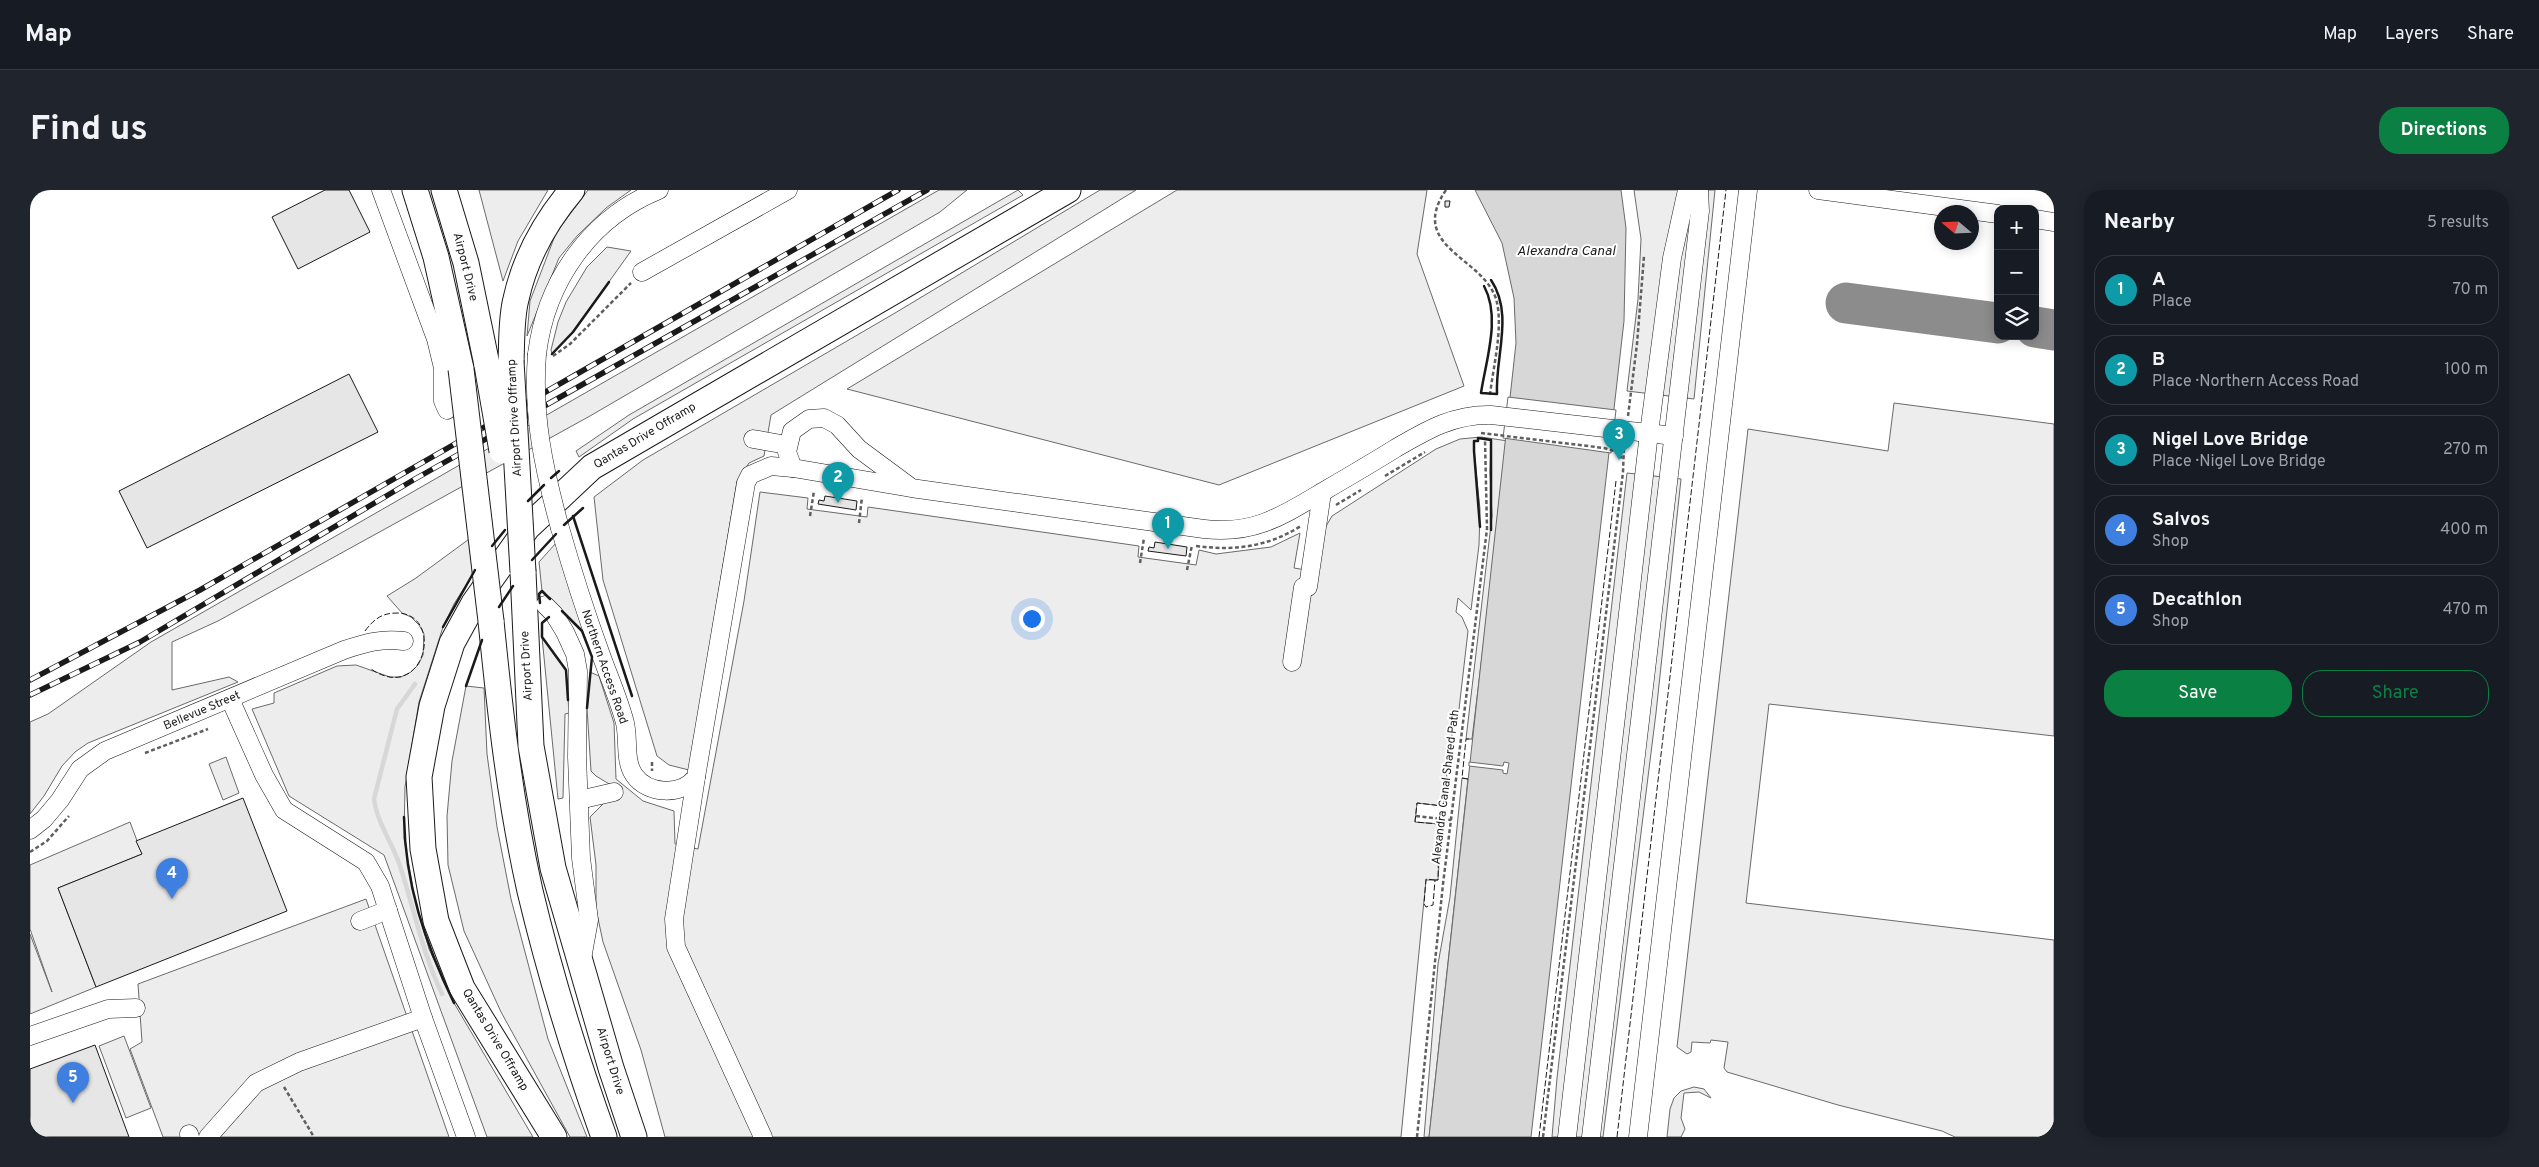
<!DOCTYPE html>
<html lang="en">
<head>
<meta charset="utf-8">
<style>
  :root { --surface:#171b24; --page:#20242c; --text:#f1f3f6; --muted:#9ea1a6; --line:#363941; --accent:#0b8043 }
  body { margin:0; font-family:Overpass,sans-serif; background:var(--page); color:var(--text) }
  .controls { position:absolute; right:15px; top:15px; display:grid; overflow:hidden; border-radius:10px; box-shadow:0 2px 12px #0003 }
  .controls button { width:45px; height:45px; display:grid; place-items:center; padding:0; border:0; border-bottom:1px solid var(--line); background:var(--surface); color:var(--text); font:25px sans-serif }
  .compass { position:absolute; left:1904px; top:15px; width:45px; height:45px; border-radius:50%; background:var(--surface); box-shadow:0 2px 12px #0003; rotate:289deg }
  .you { position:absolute; left:1001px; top:428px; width:18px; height:18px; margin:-12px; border:4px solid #fff; border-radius:50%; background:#1a73e8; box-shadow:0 0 0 8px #1a73e833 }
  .badge { display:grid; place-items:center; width:32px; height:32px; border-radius:50%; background:var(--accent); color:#fff; font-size:16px; font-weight:700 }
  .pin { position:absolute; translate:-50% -41px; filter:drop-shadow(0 1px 2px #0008) }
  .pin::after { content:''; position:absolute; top:26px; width:18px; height:15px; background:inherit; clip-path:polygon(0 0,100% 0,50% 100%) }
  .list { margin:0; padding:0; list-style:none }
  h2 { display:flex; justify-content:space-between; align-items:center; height:65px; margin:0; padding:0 20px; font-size:21px }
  h2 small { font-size:16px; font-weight:400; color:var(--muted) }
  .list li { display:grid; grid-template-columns:32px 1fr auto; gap:15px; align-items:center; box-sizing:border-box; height:70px; margin:0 10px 10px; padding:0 10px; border:1px solid var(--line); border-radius:20px }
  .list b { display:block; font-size:19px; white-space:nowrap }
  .list p { margin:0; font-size:16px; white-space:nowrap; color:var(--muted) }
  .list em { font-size:16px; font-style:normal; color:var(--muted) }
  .actions { display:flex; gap:10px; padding:15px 20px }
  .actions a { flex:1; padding:11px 0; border:1px solid var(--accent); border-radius:20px; text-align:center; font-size:18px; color:var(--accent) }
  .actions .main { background:var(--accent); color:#fff }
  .icon { flex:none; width:28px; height:28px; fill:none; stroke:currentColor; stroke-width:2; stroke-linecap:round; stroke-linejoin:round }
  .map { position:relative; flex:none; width:2024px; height:947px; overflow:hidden; border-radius:20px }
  header { display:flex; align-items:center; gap:30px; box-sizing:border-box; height:70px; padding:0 25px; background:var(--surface); border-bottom:1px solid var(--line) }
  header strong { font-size:24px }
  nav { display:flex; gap:28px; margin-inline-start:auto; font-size:18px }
  .intro { display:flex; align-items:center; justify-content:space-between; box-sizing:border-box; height:120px; padding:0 30px }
  h1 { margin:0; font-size:35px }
  .button { padding:12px 22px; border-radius:20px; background:var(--accent); color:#fff; font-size:18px; font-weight:700 }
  main { display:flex; gap:30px; padding:0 30px }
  aside { flex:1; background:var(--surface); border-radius:20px; box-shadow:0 2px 12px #0003 }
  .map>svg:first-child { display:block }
  .built { fill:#ededed; stroke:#6a6a6a }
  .water { fill:#d7d7d7; stroke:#6a6a6a }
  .pier { fill:#fff; stroke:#6a6a6a }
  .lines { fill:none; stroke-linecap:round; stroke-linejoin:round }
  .stream { stroke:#d7d7d7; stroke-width:4.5 }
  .taxiway { stroke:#8c8c8c; stroke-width:41 }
  .building { fill:#e6e6e6; stroke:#1a1a1a }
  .minor-casing { stroke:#1a1a1a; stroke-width:19 }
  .highway-casing { stroke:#1a1a1a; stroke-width:27 }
  .path { stroke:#5f5f5f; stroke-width:2.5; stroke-dasharray:4 2.5; stroke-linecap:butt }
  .minor { stroke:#fff; stroke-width:18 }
  .highway { stroke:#fff; stroke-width:25 }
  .rail-casing { stroke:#1a1a1a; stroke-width:5.5 }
  .rail { stroke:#fff; stroke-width:4; stroke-dasharray:11; stroke-linecap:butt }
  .minor-bridge-casing { stroke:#1a1a1a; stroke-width:19; stroke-linecap:butt }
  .highway-bridge-casing { stroke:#1a1a1a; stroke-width:27; stroke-linecap:butt }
  .minor-bridge { stroke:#fff; stroke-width:18 }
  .highway-bridge { stroke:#fff; stroke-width:25 }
  .fence { stroke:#1a1a1a; stroke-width:1; stroke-dasharray:6 2.5; stroke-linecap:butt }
  .wall { stroke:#1a1a1a; stroke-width:2.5 }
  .labels { text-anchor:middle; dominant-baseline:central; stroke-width:4; stroke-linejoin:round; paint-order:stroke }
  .street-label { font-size:12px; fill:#1a1a1a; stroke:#fff }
  .water-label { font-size:14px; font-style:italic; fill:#1a1a1a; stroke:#fff }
</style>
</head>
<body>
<header>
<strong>Map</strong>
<nav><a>Map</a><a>Layers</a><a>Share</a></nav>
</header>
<div class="intro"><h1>Find us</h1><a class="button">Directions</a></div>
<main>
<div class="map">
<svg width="2024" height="947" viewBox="0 0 2024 947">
  <rect width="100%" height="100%" fill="#fff"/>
  <!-- built -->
  <g class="built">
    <path d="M449 0H518L488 51 473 91Z"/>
    <path d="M558 0H601L576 18 547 46 529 68 497 146 500 111 526 43Z"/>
    <path d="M909 0H937L910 22 560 226 188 431 142 452V500L199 487 208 492 58 553 45 562 32 576 14 606 0 624V532L18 524 121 452Z"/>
    <path d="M988 0 993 5 603 229 549 267 546 261 599 225Z"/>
    <path d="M1070 0H1106L741 225 734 266 719 273 707 291 659 580 639 575 627 566 573 390 564 307 613 270 865 123Z"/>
    <path d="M1147 0H1397L1387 64 1434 196 1189 295 817 199Z"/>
    <path d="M1604 0H1685L1664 209 1597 201 1608 109 1611 49Z"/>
    <path d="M577 57 601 61 543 142 522 164 521 160 528 132 536 112 557 77Z"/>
    <path d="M1864 213 2024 234V546L1739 514 1716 713 2024 750V947H1925L1912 941 1808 915 1697 882 1694 878 1698 852 1681 850 1680 853 1662 852 1661 862 1657 864 1647 857 1718 239 1858 261Z"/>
    <path d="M1451 247 1478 251 1442 549H1436L1462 326 1460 282 1461 250 1448 248V251H1444V261L1450 319 1449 355 1441 420 1428 408 1426 422 1432 427 1438 441 1428 528H1424L1413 616 1387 613 1385 632 1409 634 1410 658 1408 690H1396L1371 947H635L611 860 573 752 566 719V675L560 627 574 613 584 597 566 586 561 581 557 518 560 482 569 486 584 533 586 589 613 611 644 621 645 654 668 659 714 411 730 302 778 308 777 319 837 327 838 317 1109 356 1108 367 1166 375 1169 360 1186 364 1241 357 1270 343 1264 378 1288 382 1295 338 1302 326 1406 259 1430 249Z"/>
    <path d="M1597 283 1651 289 1626 523 1573 947H1522L1527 888Z"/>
    <path d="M446 344 448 376 424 414 413 437 389 512 375 597 374 648 384 705 399 759 424 813 503 947H457L354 665 259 606 222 519 244 513V503L307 476 326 475 360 487H371L381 482 388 475 393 465 394 444 389 435 381 427 372 423 357 406 386 388Z"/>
    <path d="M526 353 554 440 552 441 512 401 509 372Z"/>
    <path d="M512 447 536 480 539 523 535 524 533 608 528 609Z"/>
    <path d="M436 496 454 498 457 564 467 637 481 709 518 849 557 947H540L471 822 434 741 418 675 417 626 422 571Z"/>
    <path d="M196 567 209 603 193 610 179 574Z"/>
    <path d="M1432 588 1438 589 1399 947H1394L1408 774 1420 707Z"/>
    <path d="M100 632 112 664 28 698 66 797 0 824V744L22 802 0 739V675Z"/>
    <path d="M336 709 419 947H133L100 859 112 852 108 794Z"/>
    <path d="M94 846 121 918 96 928 69 856Z"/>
    <path d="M1664 897 1674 899 1681 908 1669 902 1654 903 1651 928 1655 939 1651 947H1637L1640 919 1644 908 1651 901Z"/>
  </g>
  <!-- water -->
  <path class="water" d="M1445 0H1591L1596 38 1594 131 1501 947H1399L1486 153 1484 108 1472 53Z"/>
  <!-- pier -->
  <g class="pier">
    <path d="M1478 207 1586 220 1581 263 1473 248Z"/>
    <path d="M1439 572 1473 576 1474 572 1479 573 1477 584 1473 583V580L1439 576Z"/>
  </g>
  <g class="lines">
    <!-- stream -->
    <path class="stream" d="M385 494 367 519 344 609C347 632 361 651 369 673 384 718 391 759 412 804"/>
    <!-- taxiway -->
    <g class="taxiway">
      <path d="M1816 113 1968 133"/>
      <path d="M2005 137 2024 140"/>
    </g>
  </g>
  <!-- building -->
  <g class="building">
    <path d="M295 0H319L340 42 268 79 242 27Z"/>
    <path d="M1415 11H1420L1419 17H1415Z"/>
    <path d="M319 184 348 242 117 358 89 301Z"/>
    <path d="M795 306 827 311 826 320 788 314 789 310 794 311Z"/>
    <path d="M1125 352 1157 357 1156 366 1118 361 1119 357 1124 358Z"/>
    <path d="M213 608 257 721 66 797 28 698 112 664 106 651Z"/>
    <path d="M65 855 99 947H0V879Z"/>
  </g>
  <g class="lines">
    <!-- minor casing -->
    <g class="minor-casing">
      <g id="minor">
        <path d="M351 0 406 149 413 178V211L417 220"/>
        <path d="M1788 0 1968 24"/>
        <path d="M2005 29 2024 32"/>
        <path d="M612 82 758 0"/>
        <path d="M507 164C516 91 560 28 629 0"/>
        <path d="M723 249 757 255"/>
        <path d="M763 278 757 262 762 241 779 229 794 228 807 235 829 259 879 296"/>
        <path d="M530 338C542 380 555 421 570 462 578 485 589 509 595 533 599 550 594 570 604 585 618 605 652 606 666 587L716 293 720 285 741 276 763 278 881 298 1174 339C1224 345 1252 326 1294 301 1318 287 1342 273 1366 258 1397 240 1424 224 1461 225L1644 246"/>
        <path d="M1278 397 1292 303"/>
        <path d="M515 415 524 424 535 442 545 464 548 481 547 567 551 668 559 730 552 769"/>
        <path d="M1262 472 1273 397"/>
        <path d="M200 509 234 585 254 620 336 672 350 696 393 828 436 947"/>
        <path d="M666 587 644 729 646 757 733 947"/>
        <path d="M549 610 584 602"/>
        <path d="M0 640 14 629 30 610 50 579 75 561 314 460C335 453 352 448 374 451"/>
        <path d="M330 731 358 720"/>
        <path d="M0 846 78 819 106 818"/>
        <path d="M159 944 160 947"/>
        <path d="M178 947 226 893 269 872 393 828"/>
        <path d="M1537 947 1619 243 1642 68 1657 0"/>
        <path d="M1561 947 1670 21 1669 0"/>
        <path d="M1608 947 1718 0"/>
      </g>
    </g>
    <!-- highway casing -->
    <g class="highway-casing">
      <g id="highway">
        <path d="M385 0 406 67 431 179"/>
        <path d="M414 0 436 73 457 175"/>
        <path d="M481 171C482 151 481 128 486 109 495 68 515 32 542 0"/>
        <path d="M493 382 501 556 523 678 581 878 604 947"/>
        <path d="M461 431C470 522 480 612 500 701 520 785 545 866 574 947"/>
        <path d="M524 947 432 798 406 731 393 659 389 587 402 516 422 453 444 413 497 338 562 277 1038 0"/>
      </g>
    </g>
    <!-- path -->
    <g class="path">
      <path d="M1416 0C1377 57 1453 67 1466 109 1474 136 1463 177 1460 205"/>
      <path d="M523 166 540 154 601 93"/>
      <path d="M1598 226 1607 154 1614 66"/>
      <path d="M1451 243 1574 258 1584 261 1592 268"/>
      <path d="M1355 286 1395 262"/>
      <path d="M1306 315 1331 300"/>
      <path d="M780 326 784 301"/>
      <path d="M829 333 832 307"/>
      <path d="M1166 356C1205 361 1237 357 1271 336"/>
      <path d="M1110 373 1114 348"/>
      <path d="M1157 380 1162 355"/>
      <path d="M115 563 178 539"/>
      <path d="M622 572V581"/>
      <path d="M1386 626 1421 630"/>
      <path d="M0 662 17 651 39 626"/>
      <path d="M254 897 284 947"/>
      <path d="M1387 947 1413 694 1457 339 1455 249"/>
      <path d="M1513 947 1593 282 1594 256"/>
    </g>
    <!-- minor -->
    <use href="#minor" class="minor"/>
    <!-- highway -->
    <use href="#highway" class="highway"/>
    <!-- rail casing -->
    <g class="rail-casing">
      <g id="rail">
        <path d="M0 490 170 400 868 0"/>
        <path d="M0 505 110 452 385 289 897 0"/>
      </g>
    </g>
    <!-- rail -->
    <use href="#rail" class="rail"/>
    <!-- minor-bridge casing -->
    <g class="minor-bridge-casing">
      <path id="minor-bridge" d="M507 164C502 225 514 280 530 338"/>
    </g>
    <!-- highway-bridge casing -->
    <g class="highway-bridge-casing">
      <g id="highway-bridge">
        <path d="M481 171 493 382"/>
        <path d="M457 175 472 261"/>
        <path d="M431 179 461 431"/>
      </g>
    </g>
    <!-- minor-bridge -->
    <use href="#minor-bridge" class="minor-bridge"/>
    <!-- highway-bridge -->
    <use href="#highway-bridge" class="highway-bridge"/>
    <!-- fence -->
    <g class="fence">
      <path d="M335 441C344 429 352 423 367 423 416 424 394 515 341 479"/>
      <path d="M1438 589 1432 588 1436 549H1442"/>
      <path d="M1405 690 1396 689 1394 714 1396 717 1403 715 1405 690H1408L1409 634 1385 632 1387 613 1413 616 1424 528"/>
      <path d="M1509 947 1586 291"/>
      <path d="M1587 947 1696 0"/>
    </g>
    <!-- wall -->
    <g class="wall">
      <path d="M1454 96C1471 127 1456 170 1451 203L1467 204C1465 167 1484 124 1461 90"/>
      <path d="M522 164 543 142 579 92"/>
      <path d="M521 288 529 281"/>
      <path d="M498 311 514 295"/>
      <path d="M543 326 602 506"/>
      <path d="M534 335 553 318"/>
      <path d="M1450 337 1444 261V251H1448V248L1461 250V340"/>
      <path d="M462 356 475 340"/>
      <path d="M502 370 526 344"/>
      <path d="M510 413 509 404 512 401 520 409"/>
      <path d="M469 417 483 396"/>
      <path d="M532 421 552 441 562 467 557 518"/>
      <path d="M519 427 512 433V447L536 480 538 510"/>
      <path d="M413 437 445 380"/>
      <path d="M436 496 452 450"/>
      <path d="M374 627C375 694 395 753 424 813"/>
    </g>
  </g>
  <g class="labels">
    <!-- street labels -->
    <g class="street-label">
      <text transform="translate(435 77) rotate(76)">Airport Drive</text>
      <text transform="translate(485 228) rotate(-93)">Airport Drive Offramp</text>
      <text transform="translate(615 246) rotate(-31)">Qantas Drive Offramp</text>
      <text transform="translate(497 476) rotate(-93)">Airport Drive</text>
      <text transform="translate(574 477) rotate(71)">Northern Access Road</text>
      <text transform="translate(172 521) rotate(-23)">Bellevue Street</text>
      <text transform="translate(1416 597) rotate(-83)">Alexandra Canal Shared Path</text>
      <text transform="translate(465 850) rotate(59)">Qantas Drive Offramp</text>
      <text transform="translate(580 871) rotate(73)">Airport Drive</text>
    </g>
    <!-- water labels -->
    <g class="water-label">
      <text x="1536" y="61">Alexandra Canal</text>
    </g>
  </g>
</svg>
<div class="controls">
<button>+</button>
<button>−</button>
<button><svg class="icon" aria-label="layers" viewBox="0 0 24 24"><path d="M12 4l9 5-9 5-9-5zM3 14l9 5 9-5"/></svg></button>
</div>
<svg class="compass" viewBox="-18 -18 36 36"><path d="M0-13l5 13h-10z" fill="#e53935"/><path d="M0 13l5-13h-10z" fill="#9ea1a6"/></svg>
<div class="you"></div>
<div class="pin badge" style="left:1138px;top:359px;background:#0f9aa8">1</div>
<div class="pin badge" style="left:808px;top:313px;background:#0f9aa8">2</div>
<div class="pin badge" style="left:1589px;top:270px;background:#0f9aa8">3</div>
<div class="pin badge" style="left:142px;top:709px;background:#3f7fe0">4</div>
<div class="pin badge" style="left:43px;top:913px;background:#3f7fe0">5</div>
</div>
<aside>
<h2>Nearby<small>5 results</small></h2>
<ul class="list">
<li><span class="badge" style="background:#0f9aa8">1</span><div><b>A</b><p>Place</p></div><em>70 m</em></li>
<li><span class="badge" style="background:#0f9aa8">2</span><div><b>B</b><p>Place · Northern Access Road</p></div><em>100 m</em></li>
<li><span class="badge" style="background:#0f9aa8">3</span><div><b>Nigel Love Bridge</b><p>Place · Nigel Love Bridge</p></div><em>270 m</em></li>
<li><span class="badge" style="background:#3f7fe0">4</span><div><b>Salvos</b><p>Shop</p></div><em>400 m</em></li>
<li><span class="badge" style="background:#3f7fe0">5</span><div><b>Decathlon</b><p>Shop</p></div><em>470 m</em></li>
</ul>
<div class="actions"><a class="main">Save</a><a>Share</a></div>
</aside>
</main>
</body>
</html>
